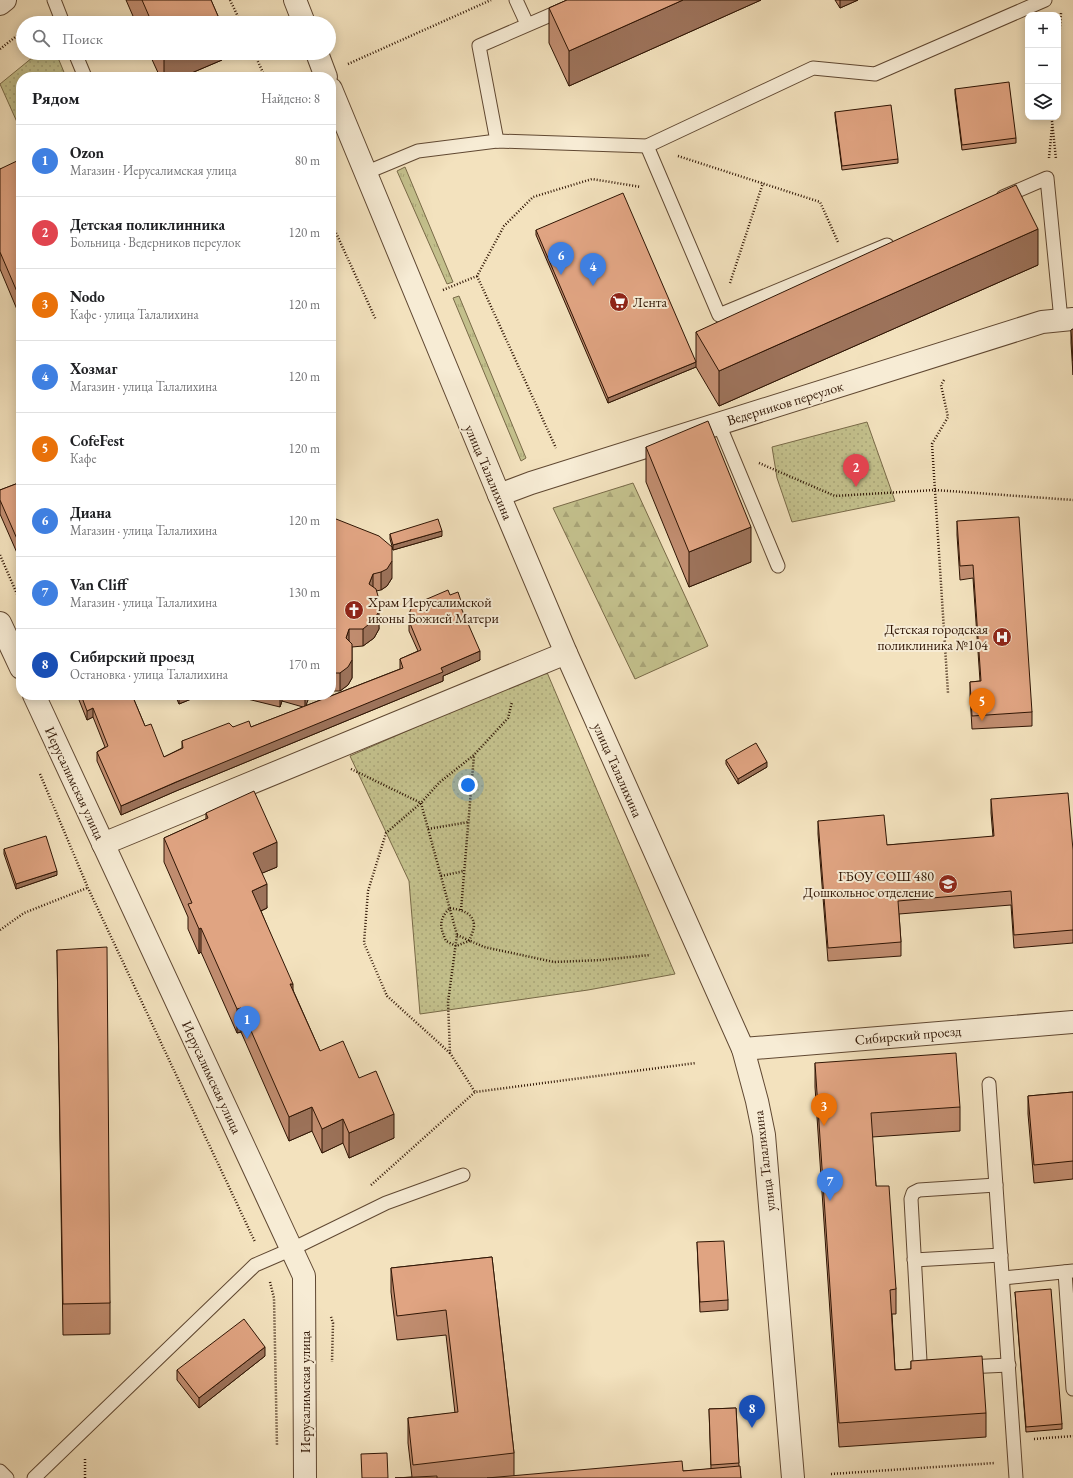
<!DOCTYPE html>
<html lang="ru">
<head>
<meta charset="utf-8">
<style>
  :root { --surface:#fff; --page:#f2f2f2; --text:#202124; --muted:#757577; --line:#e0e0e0; --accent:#0f766e }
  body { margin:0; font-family:"EB Garamond",serif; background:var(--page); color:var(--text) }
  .controls { position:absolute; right:12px; top:12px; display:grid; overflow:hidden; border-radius:8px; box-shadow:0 2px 10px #0003 }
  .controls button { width:36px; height:36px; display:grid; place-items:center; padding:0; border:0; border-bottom:1px solid var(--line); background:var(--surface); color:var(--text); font:20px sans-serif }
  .you { position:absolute; left:468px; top:785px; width:14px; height:14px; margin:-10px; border:3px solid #fff; border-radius:50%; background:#1a73e8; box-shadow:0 0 0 6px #1a73e833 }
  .badge { display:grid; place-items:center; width:26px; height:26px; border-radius:50%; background:var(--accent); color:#fff; font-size:13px; font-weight:700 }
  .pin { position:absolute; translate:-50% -33px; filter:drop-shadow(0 1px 2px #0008) }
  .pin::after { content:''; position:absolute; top:21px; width:14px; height:12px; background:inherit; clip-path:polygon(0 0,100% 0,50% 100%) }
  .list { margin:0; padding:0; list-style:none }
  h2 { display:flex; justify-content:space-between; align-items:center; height:52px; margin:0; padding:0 16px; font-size:17px }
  h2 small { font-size:13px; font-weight:400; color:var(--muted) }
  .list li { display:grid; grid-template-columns:26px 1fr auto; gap:12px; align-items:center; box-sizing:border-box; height:72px; padding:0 16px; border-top:1px solid var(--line) }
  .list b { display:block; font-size:15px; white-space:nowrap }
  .list p { margin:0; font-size:13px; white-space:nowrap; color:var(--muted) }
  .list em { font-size:13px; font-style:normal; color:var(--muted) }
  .icon { flex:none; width:22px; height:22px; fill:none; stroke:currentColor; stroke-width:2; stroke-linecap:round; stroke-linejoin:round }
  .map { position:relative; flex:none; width:1073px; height:1478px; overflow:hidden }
  .search { position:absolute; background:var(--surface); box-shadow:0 2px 10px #0003; left:16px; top:16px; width:320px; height:44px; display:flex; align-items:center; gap:10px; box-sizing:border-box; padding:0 14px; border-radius:22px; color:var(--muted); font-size:15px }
  .panel { position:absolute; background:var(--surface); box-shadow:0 2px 10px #0003; left:16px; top:72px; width:320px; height:628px; border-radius:16px }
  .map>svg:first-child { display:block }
  .grass { fill:url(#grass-tufts); stroke:#796a48 }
  .forest { fill:url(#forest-firs); stroke:#796a48 }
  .park { fill:url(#park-dots); stroke:#796a48 }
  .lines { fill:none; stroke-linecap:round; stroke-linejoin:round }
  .service-casing { stroke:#604832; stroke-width:15 }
  .minor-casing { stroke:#604832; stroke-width:24 }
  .tertiary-casing { stroke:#604832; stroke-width:24 }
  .path { stroke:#2f1504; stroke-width:2.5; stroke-dasharray:1 2; stroke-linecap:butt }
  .service { stroke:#f7ecd5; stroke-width:13 }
  .minor { stroke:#f7ecd5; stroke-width:22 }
  .tertiary { stroke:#f7ecd5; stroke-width:22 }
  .wall { fill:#c18d70; stroke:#2f1504 }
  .shaded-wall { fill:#9d735b; stroke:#2f1504 }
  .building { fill:#e0a482; stroke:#2f1504 }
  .labels { text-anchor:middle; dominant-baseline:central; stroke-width:4; stroke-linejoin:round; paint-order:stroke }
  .poi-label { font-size:14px; fill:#2f1504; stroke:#f7ecd5; text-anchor:start }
  .street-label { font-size:14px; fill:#2f1504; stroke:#f7ecd5 }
</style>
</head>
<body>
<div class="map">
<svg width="1073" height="1478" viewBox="0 0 1073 1478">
  <defs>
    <pattern id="grass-tufts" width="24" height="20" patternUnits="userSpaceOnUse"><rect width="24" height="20" fill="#c3c08c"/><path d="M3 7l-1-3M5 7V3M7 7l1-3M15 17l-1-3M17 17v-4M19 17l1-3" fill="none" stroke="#a8a477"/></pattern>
    <pattern id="forest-firs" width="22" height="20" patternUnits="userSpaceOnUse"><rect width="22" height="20" fill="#c3c08c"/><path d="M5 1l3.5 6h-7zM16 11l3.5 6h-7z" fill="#a8a477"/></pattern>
    <pattern id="park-dots" width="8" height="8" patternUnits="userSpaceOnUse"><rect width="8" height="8" fill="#c3c08c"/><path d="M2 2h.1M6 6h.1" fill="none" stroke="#a8a477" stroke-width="1.8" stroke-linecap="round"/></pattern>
  </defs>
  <rect width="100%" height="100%" fill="#f3e2be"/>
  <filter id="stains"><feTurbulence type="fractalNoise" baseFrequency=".005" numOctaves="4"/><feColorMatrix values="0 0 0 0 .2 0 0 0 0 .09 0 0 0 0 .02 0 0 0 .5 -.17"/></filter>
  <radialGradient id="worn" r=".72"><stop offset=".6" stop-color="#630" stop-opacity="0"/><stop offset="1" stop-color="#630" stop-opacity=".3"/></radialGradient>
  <!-- grass -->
  <g class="grass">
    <path d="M405 167 453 282 447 284 397 171Z"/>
    <path d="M459 296 526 458 521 461 453 298Z"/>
  </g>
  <!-- forest -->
  <path class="forest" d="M633 483 708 646 635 679 553 508Z"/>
  <!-- park -->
  <g class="park">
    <path d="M38 53H56L66 77H21V131L0 84Z"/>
    <path d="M867 422 895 501 792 522 777 478 772 447Z"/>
    <path d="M546 670 675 974 588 990 420 1014 409 881 350 756Z"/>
  </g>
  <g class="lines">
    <!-- service casing -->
    <g class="service-casing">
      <g id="service">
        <path d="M54 0 63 23"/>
        <path d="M516 0 527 24"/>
        <path d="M75 53 85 77"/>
        <path d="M497 141 479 46 585 0"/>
        <path d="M647 146 719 315 887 245"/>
        <path d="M365 173 418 151 497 141 647 146 813 68 875 74 1045 0"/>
        <path d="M1003 197 1047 178 1061 320"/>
        <path d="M719 424 778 566"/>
        <path d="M989 1084 1016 1478"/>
        <path d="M914 1260 1001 1255"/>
        <path d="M1065 1272 1073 1389"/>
        <path d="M1003 1278 1073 1271"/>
        <path d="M966 1367 1009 1365"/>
        <path d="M931 1369 922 1367 920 1361 911 1199 913 1193 919 1190 996 1185"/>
        <path d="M0 1471 7 1478"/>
        <path d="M34 1478 255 1265 292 1249 386 1203 463 1175"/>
      </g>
    </g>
    <!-- minor casing -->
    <g class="minor-casing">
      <g id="minor">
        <path d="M0 4 5 0"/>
        <path d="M499 495 531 483 1042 322 1073 319"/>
        <path d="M0 623 21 668"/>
        <path d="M34 695 304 1276 305 1478"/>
        <path d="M103 844 566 653"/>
        <path d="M743 1049 1073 1022"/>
      </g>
    </g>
    <!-- tertiary casing -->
    <g class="tertiary-casing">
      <g id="tertiary">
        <path d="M295 0 304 23"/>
        <path d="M317 53 326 77"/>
        <path d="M331 89 499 495 566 653 743 1049 757 1101 764 1135 793 1478"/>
      </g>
    </g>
    <!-- path -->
    <g class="path">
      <path d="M230 0 241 23"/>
      <path d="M33 23 39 18"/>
      <path d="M0 49 23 31"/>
      <path d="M254 53 265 77"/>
      <path d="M1058 53 1061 13"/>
      <path d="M348 64 491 0"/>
      <path d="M1052 121 1056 159"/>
      <path d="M678 156 820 202 838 242"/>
      <path d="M1049 158 1052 127"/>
      <path d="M331 222 376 320"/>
      <path d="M477 276 556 448"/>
      <path d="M730 283 763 183"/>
      <path d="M443 290 477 276 504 226 533 197 592 179 641 187"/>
      <path d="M944 380 941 385 948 417 932 444 948 693"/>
      <path d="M759 463 835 496 935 490 1073 500"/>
      <path d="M0 555 21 603"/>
      <path d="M351 769 421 803 457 935 448 1002 450 1053 475 1092"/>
      <path d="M40 774 88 888 255 1242"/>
      <path d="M428 829 469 822"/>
      <path d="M441 876 464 871"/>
      <path d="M450 908C461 910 473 912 474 925 474 930 471 936 469 941L456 946 446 941C440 927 438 920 450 908Z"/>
      <path d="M461 910 474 755"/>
      <path d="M0 930 24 913 87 888"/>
      <path d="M457 935 484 947 554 962 601 960 650 955"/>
      <path d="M450 1053 387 996 364 943 368 891 386 833 421 803 440 782 474 755 508 718 512 702"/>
      <path d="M371 1185 475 1092 696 1063"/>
      <path d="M270 1282 274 1298 277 1446"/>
      <path d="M331 1317 333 1323 332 1362"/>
      <path d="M1034 1439 1073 1436"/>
      <path d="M85 1459V1478"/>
      <path d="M831 1474 995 1463"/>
    </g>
    <!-- service -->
    <use href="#service" class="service"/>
    <!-- minor -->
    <use href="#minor" class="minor"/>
    <!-- tertiary -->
    <use href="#tertiary" class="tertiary"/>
  </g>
  <!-- wall -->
  <g class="wall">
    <path d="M126 0H211L221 23H136Z"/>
    <path d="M567 0H761L569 86 549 43V8Z"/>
    <path d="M835 0H858L840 8Z"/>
    <path d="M149 53H222V60L182 77H160Z"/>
    <path d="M955 89 1016 138V143L962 150 955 94Z"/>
    <path d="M835 112 898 159V163L842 170 835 116Z"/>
    <path d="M21 164V319L0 269V169Z"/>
    <path d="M536 230 696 362V332L1038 265 719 406 696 367 608 403 536 235Z"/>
    <path d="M1073 329V375L1071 343V330Z"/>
    <path d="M646 447 751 562 689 587 646 482Z"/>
    <path d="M21 482V562L0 514V490Z"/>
    <path d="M331 517 392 578 387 586 381 590 376 591 379 629 374 638 363 646 352 647V678L348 685 340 691H331Z"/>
    <path d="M957 521 1032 712V726L972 729 970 695V682L980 681 973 578 960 580 957 535Z"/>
    <path d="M390 534 442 536 393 550 390 539Z"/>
    <path d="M450 595 461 609 480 660 443 676V681L176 791 121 815 97 761V752L105 747 93 717 87 720 77 695H132L145 726 164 757 182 748V741L233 727H251L303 707 282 701 280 707 231 695H310L305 706 400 669V659L418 651 409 631V621Z"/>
    <path d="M175 695H201L179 704Z"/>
    <path d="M726 760 767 767 738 784 726 764Z"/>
    <path d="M991 799 1073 850V943L1014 948 1011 905 899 914 901 942V956L828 961 818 834V821L887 845 993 837 991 813Z"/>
    <path d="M206 813 277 867 262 873 267 908 261 911 293 990 320 1051 359 1078 394 1138 349 1158 343 1143 322 1153 312 1131 289 1141 241 1032 237 1033 201 952 199 954 188 929V917L164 862V838L206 819Z"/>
    <path d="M4 849 57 875 16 889 4 854Z"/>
    <path d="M57 950 110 1303V1334L63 1335Z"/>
    <path d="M815 1063 960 1107V1131L872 1137 876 1186 896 1289V1314H892L895 1370 911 1369V1361L986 1413V1437L839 1447 815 1087Z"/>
    <path d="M1073 1092V1179L1034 1183 1028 1114V1096Z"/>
    <path d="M697 1242 728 1300V1310L700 1312Z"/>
    <path d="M492 1257 514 1453V1476L683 1471 711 1469 709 1409 736 1408 739 1466 741 1478H395L412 1477 408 1443V1418L455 1413 446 1335 397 1340 391 1292V1268Z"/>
    <path d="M1015 1292 1062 1424V1429L1026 1432Z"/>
    <path d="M265 1356 199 1408 177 1380V1370Z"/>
  </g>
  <!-- shaded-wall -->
  <g class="shaded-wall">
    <path d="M683 0H761L569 86V51Z"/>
    <path d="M840 0H858L840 8Z"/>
    <path d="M164 53H222V60L182 77H164Z"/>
    <path d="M1038 229V265L719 406V371Z"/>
    <path d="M696 362V367L608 403V398Z"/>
    <path d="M751 527V562L689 587V552Z"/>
    <path d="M442 531V536L393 550V545Z"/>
    <path d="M392 561V578L387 586 381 590V572Z"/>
    <path d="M373 574V591L369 584Z"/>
    <path d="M461 601V611L459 603Z"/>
    <path d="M379 611V629L374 638 363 646V629Z"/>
    <path d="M349 629V647L346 638Z"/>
    <path d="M480 651V660L443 676V681L176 791 121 815V806Z"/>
    <path d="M352 660V678L348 685 340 691V673Z"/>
    <path d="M179 695H201L179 704Z"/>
    <path d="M280 695H282V701L280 707Z"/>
    <path d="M305 695H310L305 708Z"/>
    <path d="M93 708V717L87 720V711Z"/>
    <path d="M767 762V767L738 784V779Z"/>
    <path d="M277 842V867L253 877V853Z"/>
    <path d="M57 871V875L16 889V884Z"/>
    <path d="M267 884V908L252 915V891Z"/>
    <path d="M201 928V952L199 954V929Z"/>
    <path d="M290 984H293V1008Z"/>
    <path d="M241 1008V1032L237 1033V1009Z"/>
    <path d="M312 1107V1131L289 1141V1117Z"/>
    <path d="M394 1114V1138L349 1158V1133Z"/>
    <path d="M343 1119V1143L322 1153V1129Z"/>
    <path d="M265 1347V1356L199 1408V1398Z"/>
  </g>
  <!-- building -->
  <g class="building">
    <path d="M142 0H211L221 23H152Z"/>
    <path d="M567 0H683L569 51 549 8Z"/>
    <path d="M1009 82 1016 138 962 145 955 89Z"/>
    <path d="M891 105 898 159 842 166 835 112Z"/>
    <path d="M19 160 21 164V301L0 252V169Z"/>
    <path d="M1016 185 1038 229 719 371 696 332Z"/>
    <path d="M623 193 696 362 608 398 536 230Z"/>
    <path d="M1073 329V361L1071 330Z"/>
    <path d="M708 421 751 527 689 552 646 447Z"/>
    <path d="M21 482V548L0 500V490Z"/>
    <path d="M331 517 379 536 392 547V561L387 569 381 572 373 574 369 584 376 589 378 596 379 611 374 620 363 629H349L346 638 352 644V660L348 667 340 673H331Z"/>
    <path d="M1019 517 1032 712 972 716 970 682 981 681 973 565 960 566 957 521Z"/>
    <path d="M438 519 442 531 393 545 390 534Z"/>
    <path d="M448 590 450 595 458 592 461 601 459 603 480 651 441 668 443 672 176 782 121 806 97 752 108 746 93 708 87 711 81 695H132L145 726 151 724 164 757 183 748 182 741 229 723 233 727 249 721 251 727 403 668 400 659 421 650 409 621 410 611 413 605Z"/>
    <path d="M756 743 767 762 738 779 726 760Z"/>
    <path d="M254 791 277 842 253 853 267 884 252 891 293 984H290L320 1051 343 1041 359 1078 376 1071 394 1114 349 1133 343 1119 322 1129 312 1107 289 1117 241 1008 237 1009 201 928 199 929 188 904 192 903 164 838 208 818 206 813Z"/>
    <path d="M1068 793 1073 850V930L1014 935 1011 891 898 901 901 942 828 948 818 821 884 815 887 845 994 836 991 799Z"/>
    <path d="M46 836 57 871 16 884 4 849Z"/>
    <path d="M107 947 110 1303 63 1304 57 950Z"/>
    <path d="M956 1053 960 1107 871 1113 876 1186H889L896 1289 890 1290 895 1370 911 1369V1361L982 1356 986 1413 839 1423 815 1063Z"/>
    <path d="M1073 1092V1161L1034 1165 1028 1096Z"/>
    <path d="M724 1241 728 1300 700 1302 697 1242Z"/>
    <path d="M492 1257 514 1453 413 1465 408 1418 458 1412 446 1310 397 1316 391 1268Z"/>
    <path d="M1051 1289 1062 1424 1026 1427 1015 1292Z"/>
    <path d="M244 1319 265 1347 199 1398 177 1370Z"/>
    <path d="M736 1408 739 1463 711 1465 709 1409Z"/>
    <path d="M387 1453 388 1478H362L361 1454Z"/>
    <path d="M682 1461 683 1471 740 1466 741 1478H487Z"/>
    <path d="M437 1476V1478H395Z"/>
  </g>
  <!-- icons -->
  <defs>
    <g id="supermarket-disc" transform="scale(1)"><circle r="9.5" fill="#8f2418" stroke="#f7ecd5"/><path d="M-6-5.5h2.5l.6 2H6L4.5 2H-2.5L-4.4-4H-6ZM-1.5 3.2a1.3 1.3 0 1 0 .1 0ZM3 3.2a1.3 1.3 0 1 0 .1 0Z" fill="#fff"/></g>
    <g id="church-disc" transform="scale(1)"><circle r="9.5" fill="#8f2418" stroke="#f7ecd5"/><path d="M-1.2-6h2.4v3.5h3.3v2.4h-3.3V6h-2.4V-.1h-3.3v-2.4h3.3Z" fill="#fff"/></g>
    <g id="hospital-disc" transform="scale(1)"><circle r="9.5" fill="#8f2418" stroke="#f7ecd5"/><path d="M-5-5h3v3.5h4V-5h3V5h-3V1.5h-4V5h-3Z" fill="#fff"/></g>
    <g id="school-disc" transform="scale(1)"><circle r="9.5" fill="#8f2418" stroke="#f7ecd5"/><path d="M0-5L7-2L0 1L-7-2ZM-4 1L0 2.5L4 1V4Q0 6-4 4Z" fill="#fff"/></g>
  </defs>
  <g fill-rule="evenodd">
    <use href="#supermarket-disc" x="619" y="302"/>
    <use href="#church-disc" x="354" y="610"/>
    <use href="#hospital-disc" x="1002" y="637"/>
    <use href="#school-disc" x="948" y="884"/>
  </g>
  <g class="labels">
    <!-- poi labels -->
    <g class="poi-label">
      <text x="633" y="302">Лента</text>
      <text x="368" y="602">Храм Иерусалимской<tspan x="368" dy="16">иконы Божией Матери</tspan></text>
      <text x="988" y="629" text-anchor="end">Детская городская<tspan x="988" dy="16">поликлиника №104</tspan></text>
      <text x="934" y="876" text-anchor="end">ГБОУ СОШ 480<tspan x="934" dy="16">Дошкольное отделение</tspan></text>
    </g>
    <!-- street labels -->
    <g class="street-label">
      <text transform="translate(785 403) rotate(-17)">Ведерников переулок</text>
      <text transform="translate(489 472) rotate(67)">улица Талалихина</text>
      <text transform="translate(618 770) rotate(66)">улица Талалихина</text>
      <text transform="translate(75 783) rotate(65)">Иерусалимская улица</text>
      <text transform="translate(908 1035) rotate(-5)">Сибирский проезд</text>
      <text transform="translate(212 1077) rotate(65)">Иерусалимская улица</text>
      <text transform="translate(764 1161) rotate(-97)">улица Талалихина</text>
      <text transform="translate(305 1392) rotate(-90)">Иерусалимская улица</text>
    </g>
  </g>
  <rect width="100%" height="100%" filter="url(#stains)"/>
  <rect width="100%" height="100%" fill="url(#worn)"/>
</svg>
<div class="controls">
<button>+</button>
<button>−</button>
<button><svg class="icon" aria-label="layers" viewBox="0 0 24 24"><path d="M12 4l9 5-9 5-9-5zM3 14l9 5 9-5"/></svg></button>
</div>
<div class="you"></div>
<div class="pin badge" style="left:247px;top:1039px;background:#3f7fe0">1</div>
<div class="pin badge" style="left:856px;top:487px;background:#e0444e">2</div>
<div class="pin badge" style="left:824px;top:1126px;background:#e8710a">3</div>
<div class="pin badge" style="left:593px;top:286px;background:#3f7fe0">4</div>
<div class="pin badge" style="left:982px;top:721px;background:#e8710a">5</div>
<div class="pin badge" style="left:561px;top:275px;background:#3f7fe0">6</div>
<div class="pin badge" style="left:830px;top:1201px;background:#3f7fe0">7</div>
<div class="pin badge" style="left:752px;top:1428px;background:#1a4fb4">8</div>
<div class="search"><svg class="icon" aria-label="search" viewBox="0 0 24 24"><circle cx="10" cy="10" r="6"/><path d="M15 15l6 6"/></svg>Поиск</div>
<section class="panel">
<h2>Рядом<small>Найдено: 8</small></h2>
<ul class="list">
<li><span class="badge" style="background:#3f7fe0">1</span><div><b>Ozon</b><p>Магазин · Иерусалимская улица</p></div><em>80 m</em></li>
<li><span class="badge" style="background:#e0444e">2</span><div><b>Детская поликлинника</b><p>Больница · Ведерников переулок</p></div><em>120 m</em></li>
<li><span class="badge" style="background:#e8710a">3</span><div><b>Nodo</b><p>Кафе · улица Талалихина</p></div><em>120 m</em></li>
<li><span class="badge" style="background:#3f7fe0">4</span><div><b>Хозмаг</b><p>Магазин · улица Талалихина</p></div><em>120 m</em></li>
<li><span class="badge" style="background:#e8710a">5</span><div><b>CofeFest</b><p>Кафе</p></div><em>120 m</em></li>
<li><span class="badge" style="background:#3f7fe0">6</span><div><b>Диана</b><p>Магазин · улица Талалихина</p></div><em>120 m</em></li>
<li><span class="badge" style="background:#3f7fe0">7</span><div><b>Van Cliff</b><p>Магазин · улица Талалихина</p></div><em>130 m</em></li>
<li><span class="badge" style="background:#1a4fb4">8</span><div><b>Сибирский проезд</b><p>Остановка · улица Талалихина</p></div><em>170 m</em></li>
</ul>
</section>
</div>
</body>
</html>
